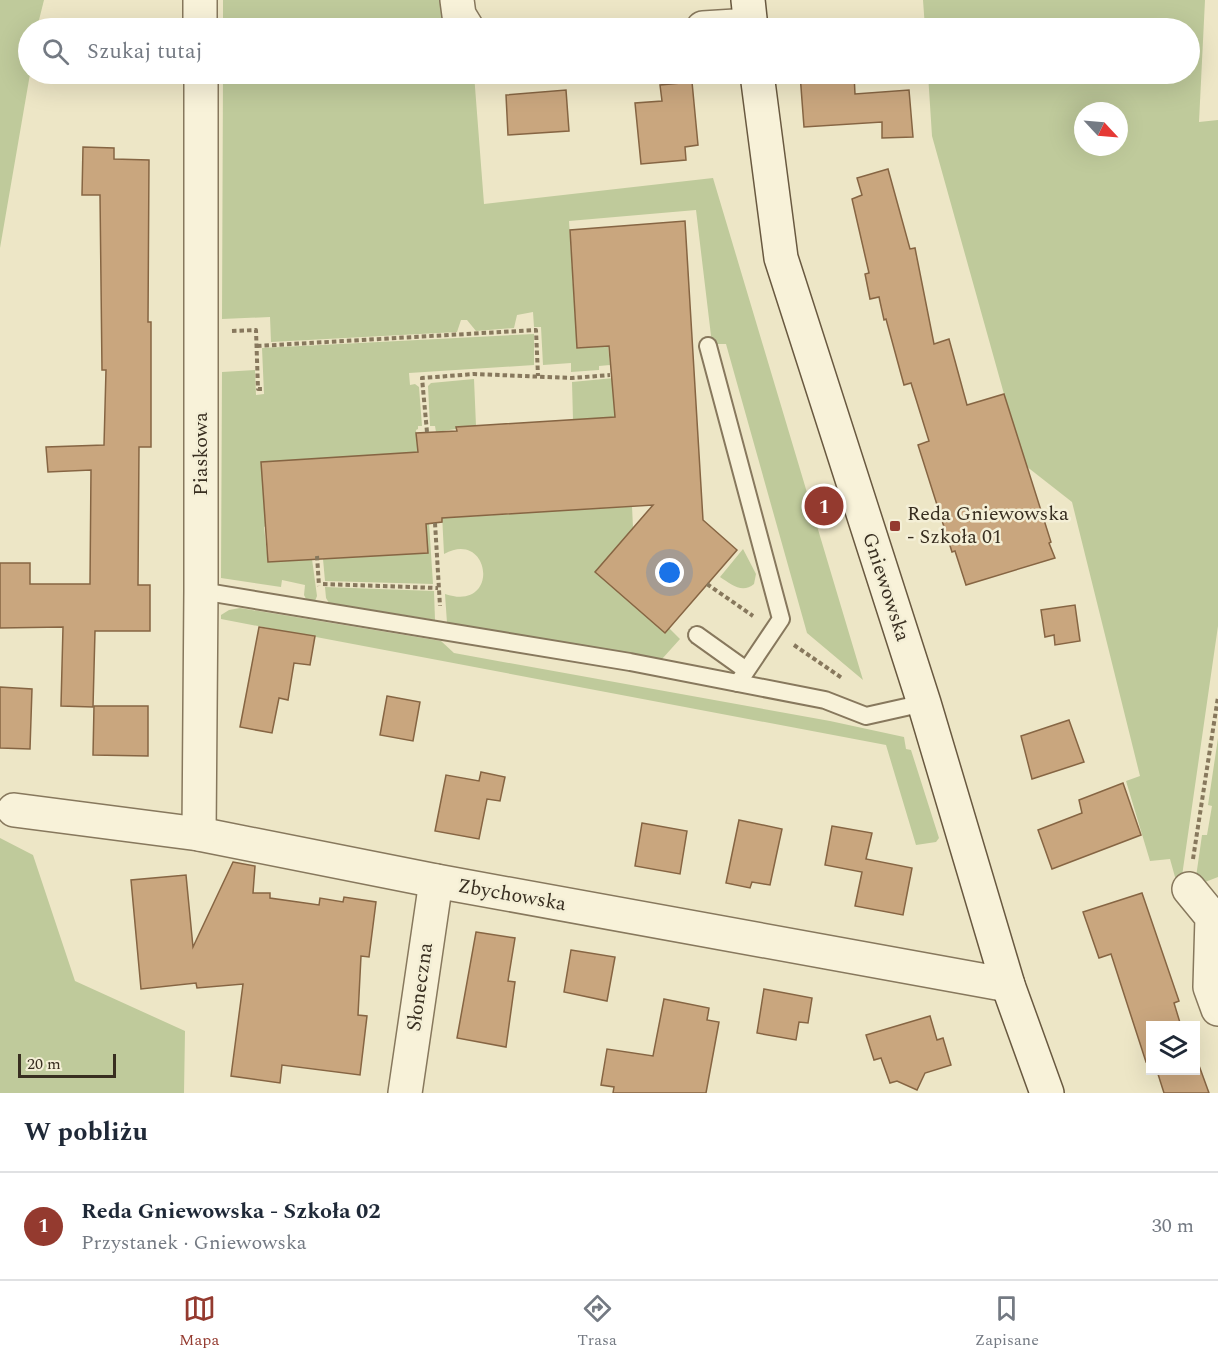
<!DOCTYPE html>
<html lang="pl">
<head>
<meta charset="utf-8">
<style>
  :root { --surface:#fff; --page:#f6f6f7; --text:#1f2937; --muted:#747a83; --line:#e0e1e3; --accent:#943a2f }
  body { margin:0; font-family:Spectral,serif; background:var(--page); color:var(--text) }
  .controls { position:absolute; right:18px; bottom:18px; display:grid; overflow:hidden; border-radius:0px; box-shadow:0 6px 24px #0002 }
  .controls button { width:54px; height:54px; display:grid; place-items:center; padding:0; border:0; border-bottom:2px solid var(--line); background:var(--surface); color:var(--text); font:30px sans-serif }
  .compass { position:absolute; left:1074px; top:102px; width:54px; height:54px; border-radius:50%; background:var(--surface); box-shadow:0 6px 24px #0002; rotate:116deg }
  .scale { position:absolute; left:18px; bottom:15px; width:98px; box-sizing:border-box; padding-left:6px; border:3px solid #382e20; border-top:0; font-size:16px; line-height:21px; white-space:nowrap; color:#382e20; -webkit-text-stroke:4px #f4efd6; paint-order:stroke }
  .you { position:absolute; left:670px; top:573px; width:21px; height:21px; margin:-15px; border:4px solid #fff; border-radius:50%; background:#1a73e8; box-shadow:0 0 0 9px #1a73e833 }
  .badge { display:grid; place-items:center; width:39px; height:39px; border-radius:50%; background:var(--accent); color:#fff; font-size:20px; font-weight:700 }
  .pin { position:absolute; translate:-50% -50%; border:3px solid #fff; box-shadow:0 2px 6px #0006 }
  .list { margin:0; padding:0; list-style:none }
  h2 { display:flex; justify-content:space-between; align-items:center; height:78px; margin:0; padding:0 24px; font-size:26px }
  h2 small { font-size:20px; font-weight:400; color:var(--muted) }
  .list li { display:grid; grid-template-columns:39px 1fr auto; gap:18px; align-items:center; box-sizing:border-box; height:108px; padding:0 24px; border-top:2px solid var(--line) }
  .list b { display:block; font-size:22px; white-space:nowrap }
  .list p { margin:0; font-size:20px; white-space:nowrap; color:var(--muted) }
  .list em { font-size:20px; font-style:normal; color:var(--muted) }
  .icon { flex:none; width:33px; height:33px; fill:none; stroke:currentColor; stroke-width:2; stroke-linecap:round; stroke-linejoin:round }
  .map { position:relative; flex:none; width:1218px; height:1093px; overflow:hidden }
  .search { position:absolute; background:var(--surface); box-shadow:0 6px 24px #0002; left:18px; right:18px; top:18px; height:66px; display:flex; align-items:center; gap:15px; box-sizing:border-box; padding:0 21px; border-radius:33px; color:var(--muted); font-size:22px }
  .sheet { height:186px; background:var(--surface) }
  nav { display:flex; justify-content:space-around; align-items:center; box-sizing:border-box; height:84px; border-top:2px solid var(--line); background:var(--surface); font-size:16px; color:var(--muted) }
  nav a { display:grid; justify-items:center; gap:3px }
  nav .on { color:var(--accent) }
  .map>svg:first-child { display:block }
  .green { fill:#bfca9b; fill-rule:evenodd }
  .building { fill:#c9a67e; stroke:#866543; stroke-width:1.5 }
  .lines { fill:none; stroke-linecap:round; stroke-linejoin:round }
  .lane-casing { stroke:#87785d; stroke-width:20 }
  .street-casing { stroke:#87785d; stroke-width:36 }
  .secondary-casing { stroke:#695940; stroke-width:36 }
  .path { stroke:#87785d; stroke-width:4; stroke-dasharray:4.5 3; stroke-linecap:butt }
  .lane { stroke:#f8f2d9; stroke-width:16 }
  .street { stroke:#f8f2d9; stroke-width:33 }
  .secondary { stroke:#f8f2d9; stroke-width:33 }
  .poi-dot { fill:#943a2f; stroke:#f4efd6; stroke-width:2 }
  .labels { text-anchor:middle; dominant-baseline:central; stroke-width:5; stroke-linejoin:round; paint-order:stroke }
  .street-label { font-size:20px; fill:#382e20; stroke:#f4efd6 }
  .poi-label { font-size:20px; fill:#382e20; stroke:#f4efd6; text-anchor:start }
</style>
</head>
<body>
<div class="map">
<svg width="1218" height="1093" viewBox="0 0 1218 1093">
  <rect width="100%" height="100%" fill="#ede6c6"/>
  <!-- green -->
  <g class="green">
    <path d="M0 0H44L37 28H28L30 74 0 248Z"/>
    <path d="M223 0H445L447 28H223Z"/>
    <path d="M923 0H1205L1199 122 1218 120V626L1182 876 1175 877 1170 859 1150 861 1126 781 1140 776 1072 502 1026 466 1004 394 932 136 928 74H1190V28H925ZM1083 111H1119V147H1083Z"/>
    <path d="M223 74H474L484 204 713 178 863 680 807 633 726 344H712L696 210 569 221 577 348 608 346 610 365 599 366V370L571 372V363L543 365 541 327H534L533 312 517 315 514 328 476 331 467 320H461L457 332 271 342 270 317 222 319Z"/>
    <path d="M534 334V365L409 373 410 385 415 384 419 387 422 426H418V429L416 430 418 452 264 527 268 562 312 559 317 596 315 601 306 599 304 595 305 585 282 580 281 587 221 578 222 372 255 370 256 395 264 394 262 348Z"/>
    <path d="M624 377 627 417 573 420 572 382Z"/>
    <path d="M474 379 476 426 436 432 435 426H430L428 386 431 383Z"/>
    <path d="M632 506 633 528 669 628 680 639 662 659 447 623 445 594C501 613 491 528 444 554L442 514 463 517Z"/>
    <path d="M426 523H429L433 584 325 581 323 559 427 553Z"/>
    <path d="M743 549 756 574 754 584C742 594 731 584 720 577Z"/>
    <path d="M325 587 434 591 435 620 329 603 326 598Z"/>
    <path d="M240 608 441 641 454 653 830 721 904 737 906 749 911 750 939 838 936 842 916 845 886 745 221 619V615L229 610Z"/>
    <path d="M1218 738V877L1200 884 1196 877 1202 835H1207L1212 806 1208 805Z"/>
    <path d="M0 838 33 855 75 981 185 1031 184 1093H0Z"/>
  </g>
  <!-- building -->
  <g class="building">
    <path d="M800 74H854L855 94 909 90 913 137 882 138V122L804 127Z"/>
    <path d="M692 82 698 145 685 147 686 160 641 164 635 103 662 101 660 85Z"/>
    <path d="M566 90 569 131 508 135 506 95Z"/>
    <path d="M83 147 114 148V159L149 160 148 322H151V447H139L138 585H150V631H95L93 707 61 706 63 627 0 628V563H30V584H90L91 470 48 472 46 447 104 445 106 370H102L100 195H82Z"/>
    <path d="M888 169 910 249 915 248 934 344 949 339 967 405 1004 394 1051 542 1049 543 1055 558 966 585 955 551 952 552 918 445 929 441 911 383 904 385 886 319 884 320 879 297 870 299 865 274 869 273 852 199 862 195 857 178Z"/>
    <path d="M685 221 703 520 737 550 665 633 595 572 653 505 442 518V522L426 524 428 553 268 562 261 462 418 452 416 433 457 431 456 427 615 417 609 346 577 348 570 230Z"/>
    <path d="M1075 605 1080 641 1055 645 1054 635 1045 637 1041 610Z"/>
    <path d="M259 627 315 636 310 665 294 663 288 700 279 698 272 733 240 727Z"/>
    <path d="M0 687 32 689 30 749 0 748Z"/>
    <path d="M387 696 420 702 413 741 380 735Z"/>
    <path d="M94 706H148V756L93 755Z"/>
    <path d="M1069 720 1084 762 1032 779 1021 736Z"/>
    <path d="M481 772 505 777 500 801 487 799 479 839 435 831 446 775 479 781Z"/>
    <path d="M1123 783 1141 835 1052 869 1038 830 1082 813 1079 800Z"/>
    <path d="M739 820 782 829 770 885 752 882 750 888 726 883Z"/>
    <path d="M642 823 687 831 680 874 635 866Z"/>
    <path d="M832 826 872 833 866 859 912 868 903 915 855 906 862 872 825 865Z"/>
    <path d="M233 862 255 866 253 893H270V898L319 905 320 898 343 902 344 897 376 902 369 957 361 956 358 1015 367 1016 360 1075 282 1065 280 1083 231 1076 243 984 197 988 196 983 141 989 131 880 186 875 193 947Z"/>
    <path d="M1142 893 1179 1001 1174 1003 1181 1026H1150V1060L1146 1062 1111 954 1099 958 1083 912Z"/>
    <path d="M476 932 515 938 508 981 515 982 506 1047 457 1038Z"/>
    <path d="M571 950 615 957 607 1001 564 992Z"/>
    <path d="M764 989 812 998 808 1023 799 1022 796 1040 757 1033Z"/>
    <path d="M664 999 709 1008 707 1020 719 1022 706 1093H613L614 1087 601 1085 607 1049 653 1056Z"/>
    <path d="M930 1016 937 1040 943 1038 951 1065 925 1073 917 1090 897 1081 890 1083 881 1058 874 1060 866 1035Z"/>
    <path d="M1197 1060 1209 1093H1164L1157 1071H1196V1061Z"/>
  </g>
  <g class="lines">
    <!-- lane casing -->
    <g class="lane-casing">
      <g id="lane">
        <path d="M708 346 781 619 738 683"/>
        <path d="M201 591 630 662 825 700 866 716 924 703"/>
        <path d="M697 635 746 670"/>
      </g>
    </g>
    <!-- street casing -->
    <g class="street-casing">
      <g id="street">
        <path d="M200 0V28"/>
        <path d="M457 0 459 15 467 28"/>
        <path d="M703 28 751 25"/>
        <path d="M14 810 199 834 436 881 1008 985"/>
        <path d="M199 834 201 591V74"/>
        <path d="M1189 889 1212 917 1210 987 1218 1009"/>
        <path d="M405 1093 436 881"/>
      </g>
    </g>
    <!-- secondary casing -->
    <g class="secondary-casing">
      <g id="secondary">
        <path d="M748 0 751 28"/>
        <path d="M757 74 781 258 924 703 1008 985 1047 1093"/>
      </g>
    </g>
    <!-- path -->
    <g class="path">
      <path d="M232 331 256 330 258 389H264"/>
      <path d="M257 346 536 330 538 376"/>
      <path d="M427 432 422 378 474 374 572 378 610 375"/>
      <path d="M435 523 440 606"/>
      <path d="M317 556 319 586"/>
      <path d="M323 584 438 588"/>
      <path d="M707 584 753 616"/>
      <path d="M794 645 842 678"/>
      <path d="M1193 859 1218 697"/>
    </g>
    <!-- lane -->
    <use href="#lane" class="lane"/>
    <!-- street -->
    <use href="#street" class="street"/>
    <!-- secondary -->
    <use href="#secondary" class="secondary"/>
  </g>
  <!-- markers -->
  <rect class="poi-dot" x="889" y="520" width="12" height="12" rx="3"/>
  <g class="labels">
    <!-- street labels -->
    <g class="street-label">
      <text transform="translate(201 454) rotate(-90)">Piaskowa</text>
      <text transform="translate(886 587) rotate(72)">Gniewowska</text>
      <text transform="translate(512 895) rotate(10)">Zbychowska</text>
      <text transform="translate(420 987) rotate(-82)">Słoneczna</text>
    </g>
    <!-- poi labels -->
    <g class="poi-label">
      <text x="907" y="514">Reda Gniewowska<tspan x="907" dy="23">- Szkoła 01</tspan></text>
    </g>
  </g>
</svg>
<div class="controls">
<button><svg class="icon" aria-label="layers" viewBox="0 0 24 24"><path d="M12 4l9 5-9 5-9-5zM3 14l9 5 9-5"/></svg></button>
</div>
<svg class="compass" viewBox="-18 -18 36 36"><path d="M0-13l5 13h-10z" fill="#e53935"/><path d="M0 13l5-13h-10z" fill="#747a83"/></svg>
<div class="scale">20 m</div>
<div class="you"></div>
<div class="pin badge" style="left:824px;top:506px">1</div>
<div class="search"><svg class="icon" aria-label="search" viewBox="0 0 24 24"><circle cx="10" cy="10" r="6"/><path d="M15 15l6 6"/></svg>Szukaj tutaj</div>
</div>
<section class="sheet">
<h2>W pobliżu<small></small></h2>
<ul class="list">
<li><span class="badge">1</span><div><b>Reda Gniewowska - Szkoła 02</b><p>Przystanek · Gniewowska</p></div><em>30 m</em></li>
</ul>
</section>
<nav>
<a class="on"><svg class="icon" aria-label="map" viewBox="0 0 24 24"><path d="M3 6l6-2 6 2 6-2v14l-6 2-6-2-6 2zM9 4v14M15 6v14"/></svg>Mapa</a>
<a><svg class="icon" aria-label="directions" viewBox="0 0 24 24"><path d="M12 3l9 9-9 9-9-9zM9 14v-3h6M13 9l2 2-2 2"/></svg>Trasa</a>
<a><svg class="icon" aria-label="saved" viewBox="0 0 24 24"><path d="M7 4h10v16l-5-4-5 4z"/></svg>Zapisane</a>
</nav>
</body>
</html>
